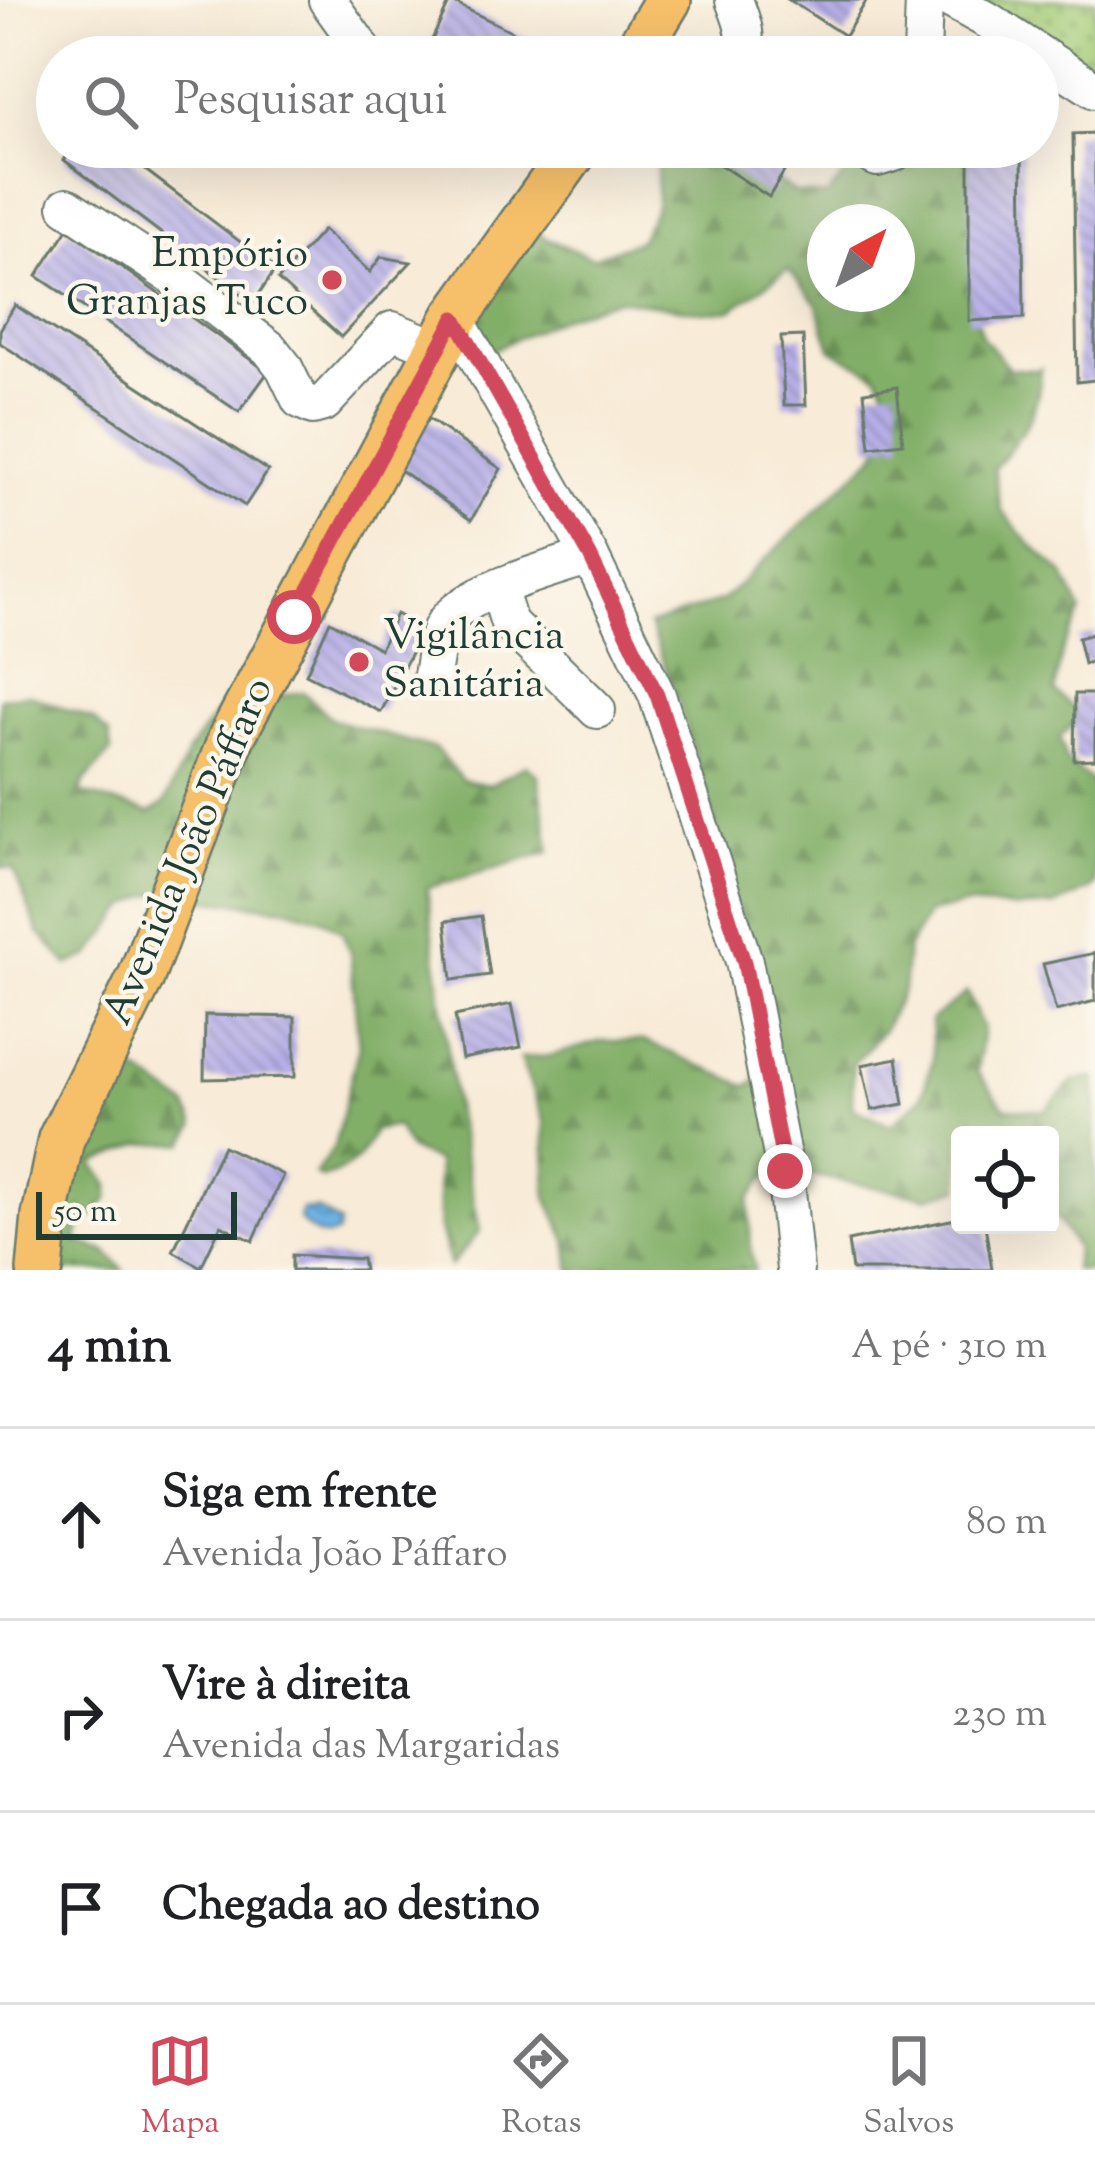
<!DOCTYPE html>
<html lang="pt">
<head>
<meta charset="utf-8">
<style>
  :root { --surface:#fff; --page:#f2f2f2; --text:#202124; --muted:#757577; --line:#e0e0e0; --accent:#d1495b }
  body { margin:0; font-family:"Sorts Mill Goudy",serif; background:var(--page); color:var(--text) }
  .controls { position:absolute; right:36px; bottom:36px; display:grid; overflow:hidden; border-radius:12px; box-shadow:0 12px 48px #0002 }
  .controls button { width:108px; height:108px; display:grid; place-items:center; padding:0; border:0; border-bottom:3px solid var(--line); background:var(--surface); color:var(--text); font:60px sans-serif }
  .compass { position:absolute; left:807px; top:204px; width:108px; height:108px; border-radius:50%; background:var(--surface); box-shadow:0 12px 48px #0002; rotate:41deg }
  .scale { position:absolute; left:36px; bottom:30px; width:201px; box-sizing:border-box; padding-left:12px; border:6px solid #1f3d34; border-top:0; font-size:33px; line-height:42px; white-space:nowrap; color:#1f3d34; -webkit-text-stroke:9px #fbf7ec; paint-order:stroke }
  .stop { position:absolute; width:36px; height:36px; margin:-27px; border:9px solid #d1495b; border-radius:50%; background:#fff }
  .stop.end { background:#d1495b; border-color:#fff; box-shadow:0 3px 12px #0008 }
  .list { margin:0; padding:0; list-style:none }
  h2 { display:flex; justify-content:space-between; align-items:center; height:156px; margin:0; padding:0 48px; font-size:51px }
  h2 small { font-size:39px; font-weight:400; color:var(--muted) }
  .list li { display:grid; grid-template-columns:78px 1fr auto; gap:36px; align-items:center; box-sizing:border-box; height:192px; padding:0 48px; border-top:3px solid var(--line) }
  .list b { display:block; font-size:45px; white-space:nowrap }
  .list p { margin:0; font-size:39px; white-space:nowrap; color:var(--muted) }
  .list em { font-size:39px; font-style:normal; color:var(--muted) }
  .icon { flex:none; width:66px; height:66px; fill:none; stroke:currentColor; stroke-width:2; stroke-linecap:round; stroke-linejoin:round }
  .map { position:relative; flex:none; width:1095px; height:1270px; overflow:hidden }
  .search { position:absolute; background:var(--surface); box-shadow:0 12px 48px #0002; left:36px; right:36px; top:36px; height:132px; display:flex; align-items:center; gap:30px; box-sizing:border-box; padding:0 42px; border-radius:66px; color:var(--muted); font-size:45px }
  .sheet { height:732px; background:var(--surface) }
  nav { display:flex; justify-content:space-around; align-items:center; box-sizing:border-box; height:168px; border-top:3px solid var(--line); background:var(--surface); font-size:33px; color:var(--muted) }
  nav a { display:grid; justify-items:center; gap:6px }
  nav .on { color:var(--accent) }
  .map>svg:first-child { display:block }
  .grass { fill:url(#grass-dots); stroke:#618455; stroke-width:3 }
  .forest { fill:url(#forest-firs); stroke:#50764e; stroke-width:3; fill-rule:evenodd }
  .water { fill:url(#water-waves); stroke:#46788c; stroke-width:3 }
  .building { fill:url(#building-back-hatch) }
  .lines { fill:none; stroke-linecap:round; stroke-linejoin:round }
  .minor-casing { stroke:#6b7a6d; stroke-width:40 }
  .major-casing { stroke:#6b7a6d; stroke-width:50 }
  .minor { stroke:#fff; stroke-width:36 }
  .major { stroke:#f6c06b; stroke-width:45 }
  .route { stroke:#d1495b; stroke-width:15 }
  .poi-dot { fill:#d1495b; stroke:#fbf7ec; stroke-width:4.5 }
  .labels { text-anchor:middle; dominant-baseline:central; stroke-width:9; stroke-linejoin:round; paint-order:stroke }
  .poi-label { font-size:42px; fill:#1f3d34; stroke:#fbf7ec; text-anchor:end }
  .street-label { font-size:42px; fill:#1f3d34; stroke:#fbf7ec }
</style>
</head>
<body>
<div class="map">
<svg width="1095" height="1270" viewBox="0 0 1095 1270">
  <defs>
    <pattern id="grass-dots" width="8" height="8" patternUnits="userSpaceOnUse" patternTransform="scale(3)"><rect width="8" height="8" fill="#a3cb76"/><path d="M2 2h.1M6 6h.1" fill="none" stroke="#84a662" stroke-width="1.8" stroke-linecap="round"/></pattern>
    <pattern id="forest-firs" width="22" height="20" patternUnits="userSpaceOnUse" patternTransform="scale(3)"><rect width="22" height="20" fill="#82af67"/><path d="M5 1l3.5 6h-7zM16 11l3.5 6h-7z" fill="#6a9056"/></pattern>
    <pattern id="water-waves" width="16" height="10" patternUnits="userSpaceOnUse" patternTransform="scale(3)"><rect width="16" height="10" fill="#6db2e3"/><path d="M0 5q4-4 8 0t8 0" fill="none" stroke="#5992b9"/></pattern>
    <pattern id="building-back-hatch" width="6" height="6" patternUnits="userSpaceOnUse" patternTransform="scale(3)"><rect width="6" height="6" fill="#b6aee7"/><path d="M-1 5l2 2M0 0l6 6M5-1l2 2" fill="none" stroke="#938fbc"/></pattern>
  </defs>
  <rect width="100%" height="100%" fill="#fbf7ec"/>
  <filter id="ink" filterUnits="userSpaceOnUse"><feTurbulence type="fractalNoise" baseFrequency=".00833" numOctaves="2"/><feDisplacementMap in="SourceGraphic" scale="24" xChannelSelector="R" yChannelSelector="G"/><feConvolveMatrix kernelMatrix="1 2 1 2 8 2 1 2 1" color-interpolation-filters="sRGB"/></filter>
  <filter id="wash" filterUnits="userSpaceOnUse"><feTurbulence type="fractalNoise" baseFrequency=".004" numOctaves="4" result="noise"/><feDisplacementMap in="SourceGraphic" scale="48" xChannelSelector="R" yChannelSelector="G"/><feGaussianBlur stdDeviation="2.7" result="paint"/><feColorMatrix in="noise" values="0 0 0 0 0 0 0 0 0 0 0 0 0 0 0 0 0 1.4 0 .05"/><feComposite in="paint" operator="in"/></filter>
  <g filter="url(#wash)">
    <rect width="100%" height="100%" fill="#f8ebd7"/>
    <!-- grass -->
    <path class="grass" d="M964 0H1095V84Z"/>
    <!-- forest -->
    <g class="forest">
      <path d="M657 147H738L757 169 796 193 827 196 845 174 839 147H981L985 215 966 291 983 338 1010 369 1039 370 1041 368C1040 412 1022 436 994 468L1001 510 1030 544 1063 573 1081 612 1063 648 1054 691 1081 716 1060 737 1066 760 1095 784V885L1091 889 1054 906 1014 908 968 905 928 913 907 949 903 990 883 1031 853 1064 852 1107 891 1125 921 1098 933 1060 931 1020 967 992 983 1028 977 1072 1005 1108 1045 1111 1073 1081 1095 1078V1270H1074L1076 1248 1050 1208V1135H960V1188L928 1197 788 1171 765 1177 749 1200 751 1254 755 1270H571L567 1240 547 1198 544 1121 520 1058 550 1056 602 1041H644L747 1086 757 1081 722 845 681 709 649 625 723 600 873 457 893 428 895 405 878 375 831 349 817 304 788 269 731 310 703 312 618 299 565 316 488 352 474 328 524 218 545 238 593 258 640 240 657 204ZM825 222H897V294H825Z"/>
      <path d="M303 692 333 720 436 749 462 780 490 785 526 765 538 775 550 852 427 888 456 1114 480 1231 450 1266 440 1229 437 1162 409 1149 397 1126 374 1130C360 1159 354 1169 321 1178L315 1174 334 1147 359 1046 350 951 342 932 323 919 287 908 153 894 128 906 90 956 68 965 39 933 13 869 0 867V698L28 694 94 720 109 735 111 752 84 782 81 793 150 813 164 804 189 750 223 704Z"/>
      <path d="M98 1059 142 1074 187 1106 195 1126 185 1143 142 1144 93 1163 109 1185V1198L80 1228 76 1241 105 1251 124 1270H54Z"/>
    </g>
    <!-- water -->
    <path class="water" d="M317 1209 339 1224 337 1233C323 1242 307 1230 299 1218L302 1210Z"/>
    <g id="blocks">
      <!-- building -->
      <g class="building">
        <path d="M789 0H867L845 36Z"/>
        <path d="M450 1 564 57H424Z"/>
        <path d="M1095 133V380L1077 382 1073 134Z"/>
        <path d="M74 147H115L276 269 253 303 64 160Z"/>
        <path d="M693 147H786L795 153 769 197Z"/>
        <path d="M969 147H1022L1024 318 969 321Z"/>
        <path d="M68 229 268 372 239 412 37 276Z"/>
        <path d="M323 230 370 272 381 257 411 262 341 337 278 280Z"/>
        <path d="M15 305 268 471 245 506 0 343V330Z"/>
        <path d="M803 336 806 405H784L781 337Z"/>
        <path d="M897 387 903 443 870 447 864 392Z"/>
        <path d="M426 417 501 469 471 520 397 468Z"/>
        <path d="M396 614 423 629 381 712 306 674 330 621 380 649Z"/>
        <path d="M1095 633V661L1084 664 1078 638Z"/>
        <path d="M1075 694H1095V759L1074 760Z"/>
        <path d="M481 916 490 975 452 980 446 921Z"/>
        <path d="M1095 953V1001L1056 1011 1043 964Z"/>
        <path d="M512 1004 521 1047 462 1059 455 1016Z"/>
        <path d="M205 1015 295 1017V1077L204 1079Z"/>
        <path d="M897 1058 904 1104 872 1110 862 1065Z"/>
        <path d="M223 1146 283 1175 253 1241 221 1225 201 1267 173 1251Z"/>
        <path d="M960 1218V1225H985L992 1270H852L848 1241Z"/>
        <path d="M292 1255 362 1259 364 1270H292Z"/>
      </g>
    </g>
  </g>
  <g filter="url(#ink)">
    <use href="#blocks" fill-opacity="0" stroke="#6b7a6d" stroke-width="3"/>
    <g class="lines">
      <!-- minor casing -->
      <g class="minor-casing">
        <g id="minor">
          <path d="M327 0 368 57"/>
          <path d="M734 0C741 19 751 39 739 57"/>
          <path d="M951 0 989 21 1095 90"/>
          <path d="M922 57 924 0"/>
          <path d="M854 147 877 158 894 153 897 147"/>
          <path d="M67 206 190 288 269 348 284 367 300 400 313 406 324 403 392 330 439 349"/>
          <path d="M455 318 590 556 657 695 744 961 785 1171 795 1270"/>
          <path d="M498 588 509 623 597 710"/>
          <path d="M432 675C435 661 436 643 441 629 457 592 553 569 590 556"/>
        </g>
      </g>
      <!-- major casing -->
      <g class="major-casing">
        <g id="major">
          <path d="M634 57 668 0"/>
          <path d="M40 1270 45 1216 61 1139 141 977 232 736 455 318 577 147"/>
        </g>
      </g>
      <!-- minor -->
      <use href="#minor" class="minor"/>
      <!-- major -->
      <use href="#major" class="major"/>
    </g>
  </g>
  <g class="lines" filter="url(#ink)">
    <!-- route -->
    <path class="route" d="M294 617 455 318 590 556 657 695 744 962 785 1171"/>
  </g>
  <!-- markers -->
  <g class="poi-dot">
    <circle cx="332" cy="280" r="12"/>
    <circle cx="359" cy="662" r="12"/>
  </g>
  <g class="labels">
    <!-- poi labels -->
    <g class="poi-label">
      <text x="308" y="256">Empório<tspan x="308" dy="48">Granjas Tuco</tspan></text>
      <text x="383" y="638" text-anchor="start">Vigilância<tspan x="383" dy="48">Sanitária</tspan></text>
    </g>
    <!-- street labels -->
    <g class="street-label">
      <text transform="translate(190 852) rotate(-67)">Avenida João Páffaro</text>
    </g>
  </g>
</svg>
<div class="controls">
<button><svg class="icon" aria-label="locate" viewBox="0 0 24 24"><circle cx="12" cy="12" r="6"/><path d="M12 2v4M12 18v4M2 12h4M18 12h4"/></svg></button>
</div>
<svg class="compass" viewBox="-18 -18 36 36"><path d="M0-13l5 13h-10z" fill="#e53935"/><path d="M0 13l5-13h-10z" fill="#757577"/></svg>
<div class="scale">50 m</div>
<div class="stop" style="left:294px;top:617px"></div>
<div class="stop end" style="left:785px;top:1171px"></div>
<div class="search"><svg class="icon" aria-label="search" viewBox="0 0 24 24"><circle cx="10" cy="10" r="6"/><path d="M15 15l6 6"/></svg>Pesquisar aqui</div>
</div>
<section class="sheet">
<h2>4 min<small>A pé · 310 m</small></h2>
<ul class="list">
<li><svg class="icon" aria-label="ahead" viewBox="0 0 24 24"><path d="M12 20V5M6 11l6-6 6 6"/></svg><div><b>Siga em frente</b><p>Avenida João Páffaro</p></div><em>80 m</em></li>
<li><svg class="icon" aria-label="right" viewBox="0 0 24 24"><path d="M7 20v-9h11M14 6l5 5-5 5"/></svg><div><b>Vire à direita</b><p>Avenida das Margaridas</p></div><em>230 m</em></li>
<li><svg class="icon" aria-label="arrive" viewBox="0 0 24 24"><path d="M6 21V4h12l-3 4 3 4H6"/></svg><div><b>Chegada ao destino</b></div></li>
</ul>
</section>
<nav>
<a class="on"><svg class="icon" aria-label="map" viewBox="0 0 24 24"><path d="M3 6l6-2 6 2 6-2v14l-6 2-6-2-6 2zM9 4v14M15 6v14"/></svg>Mapa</a>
<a><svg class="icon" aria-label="directions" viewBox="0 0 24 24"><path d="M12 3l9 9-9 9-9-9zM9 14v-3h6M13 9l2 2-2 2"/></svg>Rotas</a>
<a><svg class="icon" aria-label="saved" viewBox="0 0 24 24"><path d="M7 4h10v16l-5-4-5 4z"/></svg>Salvos</a>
</nav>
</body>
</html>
